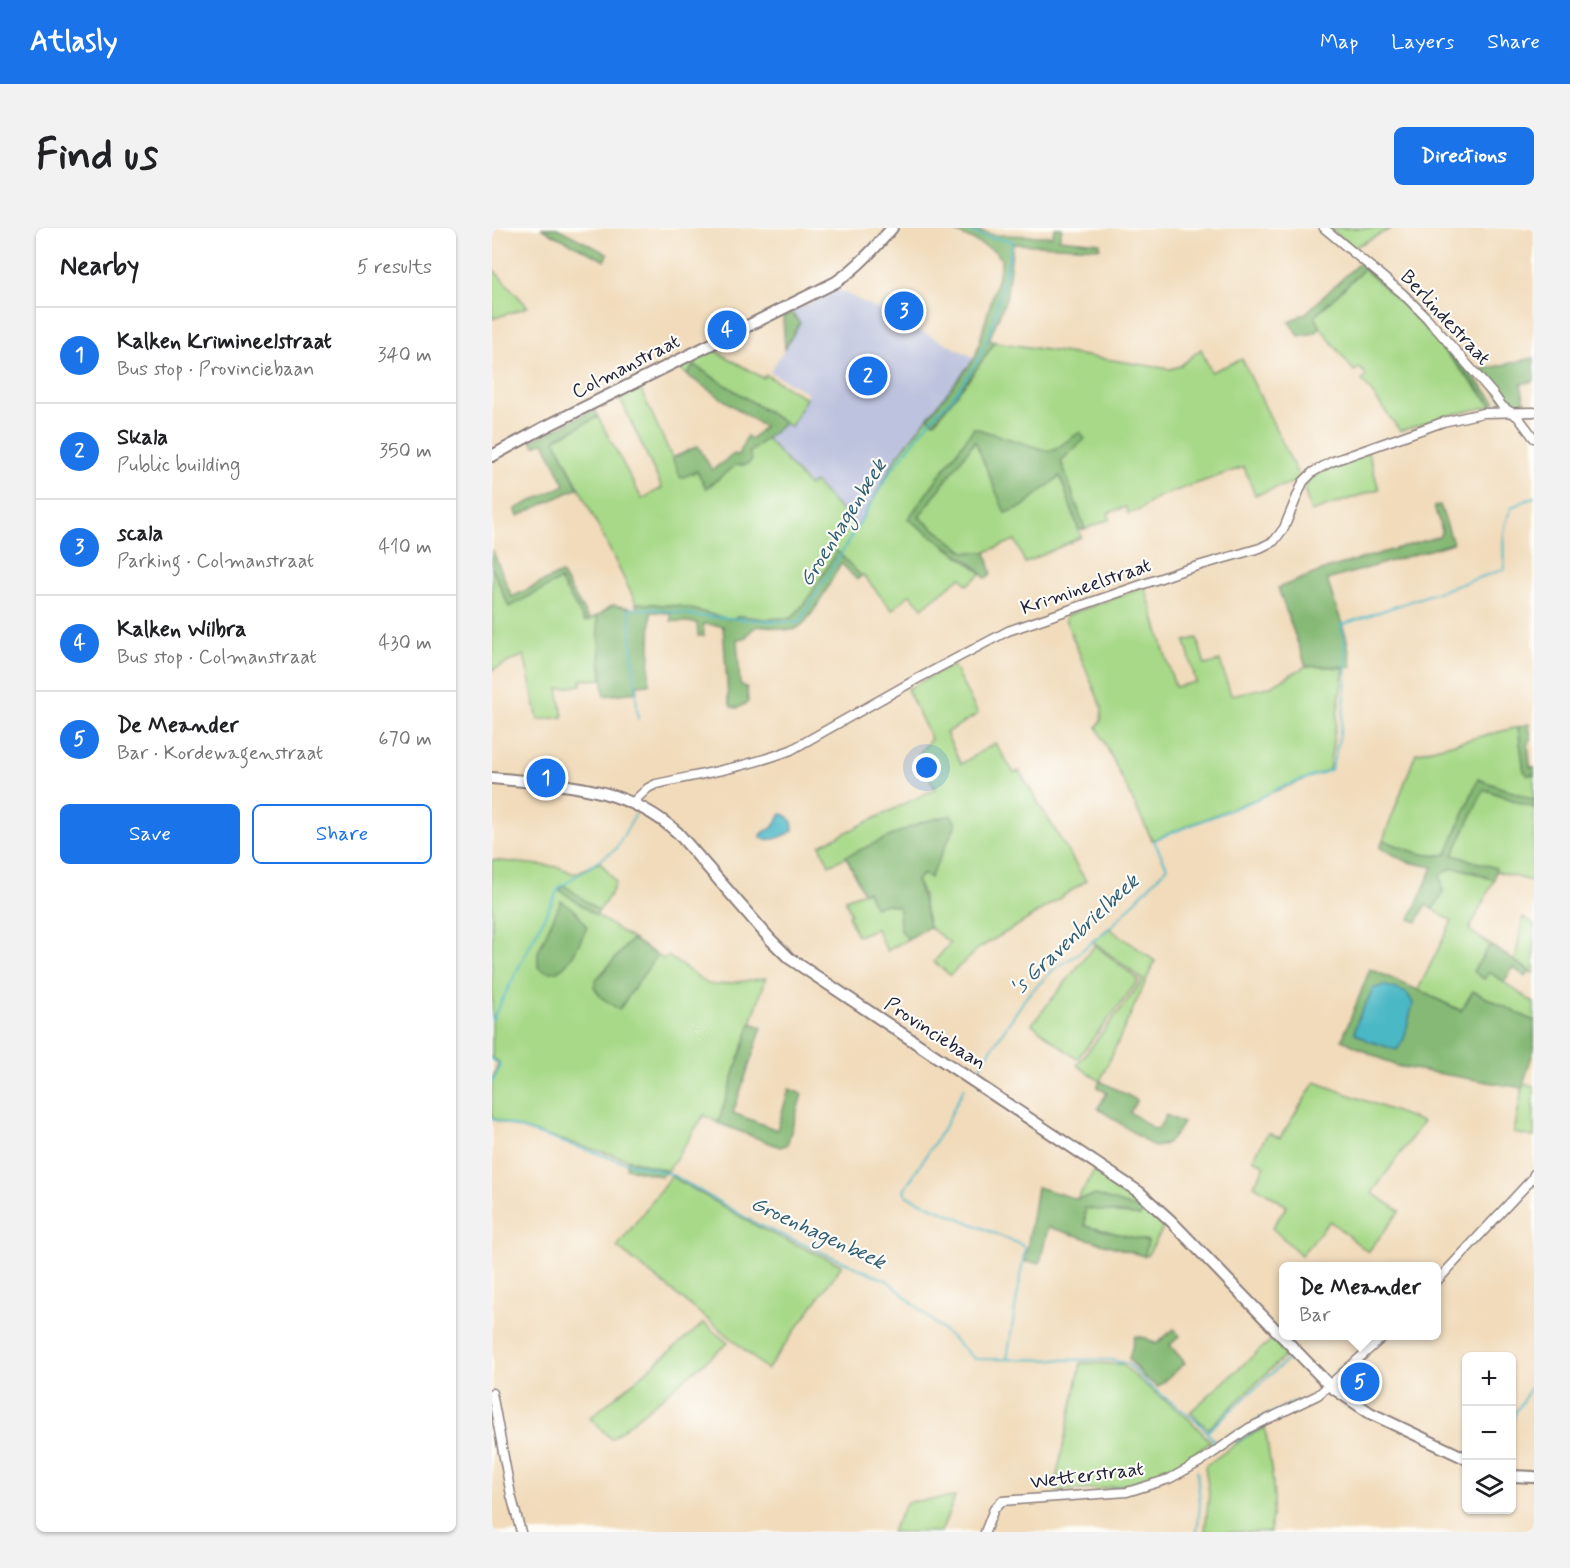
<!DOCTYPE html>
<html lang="en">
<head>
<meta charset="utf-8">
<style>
  :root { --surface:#fff; --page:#f2f2f2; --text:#202124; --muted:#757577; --line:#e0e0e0; --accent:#1a73e8 }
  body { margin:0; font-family:Mynerve,sans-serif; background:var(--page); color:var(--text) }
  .controls { position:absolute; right:18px; bottom:18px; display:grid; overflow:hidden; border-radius:9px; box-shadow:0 2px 4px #0004 }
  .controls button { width:54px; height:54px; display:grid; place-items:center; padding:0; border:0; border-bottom:2px solid var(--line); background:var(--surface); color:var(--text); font:30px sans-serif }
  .you { position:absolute; left:435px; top:540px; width:21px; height:21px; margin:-15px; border:4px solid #fff; border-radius:50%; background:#1a73e8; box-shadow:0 0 0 9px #1a73e833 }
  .badge { display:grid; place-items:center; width:39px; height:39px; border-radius:50%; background:var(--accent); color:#fff; font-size:20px; font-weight:700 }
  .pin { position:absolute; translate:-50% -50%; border:3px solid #fff; box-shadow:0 2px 6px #0006 }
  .popup { position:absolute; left:787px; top:1034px; width:162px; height:78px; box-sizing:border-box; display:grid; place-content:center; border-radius:9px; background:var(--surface); filter:drop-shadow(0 2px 4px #0005); font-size:20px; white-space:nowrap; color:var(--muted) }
  .popup b { font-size:22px; color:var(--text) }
  .popup::after { content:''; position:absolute; left:50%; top:100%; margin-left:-12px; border:12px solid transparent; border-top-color:var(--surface) }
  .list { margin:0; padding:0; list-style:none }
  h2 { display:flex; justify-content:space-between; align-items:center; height:78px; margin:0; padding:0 24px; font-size:26px }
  h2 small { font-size:20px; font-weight:400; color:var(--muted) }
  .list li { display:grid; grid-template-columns:39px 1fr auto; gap:18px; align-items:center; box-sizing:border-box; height:96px; padding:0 24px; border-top:2px solid var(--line) }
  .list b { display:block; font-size:22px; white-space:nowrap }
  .list p { margin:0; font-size:20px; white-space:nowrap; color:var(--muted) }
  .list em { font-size:20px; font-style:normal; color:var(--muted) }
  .actions { display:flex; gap:12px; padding:18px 24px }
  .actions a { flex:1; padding:14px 0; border:2px solid var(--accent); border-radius:9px; text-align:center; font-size:21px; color:var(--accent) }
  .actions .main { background:var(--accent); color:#fff }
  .icon { flex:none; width:33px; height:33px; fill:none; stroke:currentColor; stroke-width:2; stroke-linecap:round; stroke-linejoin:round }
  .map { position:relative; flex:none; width:1042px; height:1304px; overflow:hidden; border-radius:9px }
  header { display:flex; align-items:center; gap:36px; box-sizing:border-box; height:84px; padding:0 30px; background:var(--accent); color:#fff }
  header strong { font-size:28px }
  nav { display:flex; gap:33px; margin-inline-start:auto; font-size:21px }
  .intro { display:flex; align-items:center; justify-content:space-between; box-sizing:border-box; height:144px; padding:0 36px }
  h1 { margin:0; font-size:42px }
  .button { padding:15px 27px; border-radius:9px; background:var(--accent); color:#fff; font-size:21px; font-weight:700 }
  main { display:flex; gap:36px; padding:0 36px }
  aside { flex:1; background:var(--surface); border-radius:9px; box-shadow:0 2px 4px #0004 }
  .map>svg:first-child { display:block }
  .industrial { fill:#bdc3de }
  .green { fill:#a7d988; stroke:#647e62; stroke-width:1.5 }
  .forest { fill:#85b974; stroke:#546e58; stroke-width:1.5 }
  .water { fill:#4bb8c6; stroke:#366d80; stroke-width:1.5 }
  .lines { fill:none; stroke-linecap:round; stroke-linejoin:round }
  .stream { stroke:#4bb8c6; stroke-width:2 }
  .minor-casing { stroke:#8a7e7b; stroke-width:11 }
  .major-casing { stroke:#8a7e7b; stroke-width:14 }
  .minor { stroke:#fff; stroke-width:8 }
  .major { stroke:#fff; stroke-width:10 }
  .labels { text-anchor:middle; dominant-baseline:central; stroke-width:4.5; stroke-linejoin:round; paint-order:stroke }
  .street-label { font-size:20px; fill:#22223b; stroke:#fdfcf7 }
  .water-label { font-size:21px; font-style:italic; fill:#325e73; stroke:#fdfcf7 }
</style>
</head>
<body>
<header>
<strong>Atlasly</strong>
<nav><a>Map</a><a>Layers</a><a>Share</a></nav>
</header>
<div class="intro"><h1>Find us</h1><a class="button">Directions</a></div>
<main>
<aside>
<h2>Nearby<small>5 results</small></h2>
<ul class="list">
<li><span class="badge">1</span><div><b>Kalken Krimineelstraat</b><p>Bus stop · Provinciebaan</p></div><em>340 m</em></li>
<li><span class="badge">2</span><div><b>Skala</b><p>Public building</p></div><em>350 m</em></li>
<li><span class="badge">3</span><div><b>scala</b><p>Parking · Colmanstraat</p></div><em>410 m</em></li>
<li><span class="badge">4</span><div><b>Kalken Wilbra</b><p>Bus stop · Colmanstraat</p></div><em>430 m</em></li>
<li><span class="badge">5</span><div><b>De Meander</b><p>Bar · Kordewagenstraat</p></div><em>670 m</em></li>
</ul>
<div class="actions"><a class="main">Save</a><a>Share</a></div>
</aside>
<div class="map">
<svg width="1042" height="1304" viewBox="0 0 1042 1304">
  <rect width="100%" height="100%" fill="#fdfcf7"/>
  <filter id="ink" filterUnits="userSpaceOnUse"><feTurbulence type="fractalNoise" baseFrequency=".0167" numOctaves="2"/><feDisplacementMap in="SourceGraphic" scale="12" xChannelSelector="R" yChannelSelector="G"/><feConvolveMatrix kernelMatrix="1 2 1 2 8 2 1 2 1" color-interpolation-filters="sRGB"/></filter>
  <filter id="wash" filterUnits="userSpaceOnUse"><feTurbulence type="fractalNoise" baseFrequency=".008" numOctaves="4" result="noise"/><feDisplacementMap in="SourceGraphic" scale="24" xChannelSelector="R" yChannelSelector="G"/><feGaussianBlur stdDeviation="1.35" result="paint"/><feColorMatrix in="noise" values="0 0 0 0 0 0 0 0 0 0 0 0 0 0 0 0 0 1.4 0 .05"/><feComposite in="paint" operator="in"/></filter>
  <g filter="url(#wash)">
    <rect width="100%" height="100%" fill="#f1dbbb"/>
    <!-- industrial -->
    <path class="industrial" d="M345 61 483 130 404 230 365 299 322 254 318 258 274 210 293 195 299 199 316 165 278 144 308 96 299 84Z"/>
    <!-- green -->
    <g class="green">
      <path d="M838 0H900L861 20Z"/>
      <path d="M0 40 36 79 0 91Z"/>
      <path d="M872 41 916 81 1000 178 963 186 908 203 870 152 875 148 868 140 862 143 828 99 823 88Z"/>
      <path d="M503 114 678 141 688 138 709 121 719 144 750 131 806 247V253L763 267 752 239 666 269 647 282 636 286 634 279 616 285 618 291 593 301 569 233 592 211 588 205 562 222 556 223 482 200 416 291 490 345 475 357 469 349 430 380 418 366 400 382 371 347 369 348 345 323 316 371 300 390 271 391 250 388 237 391 187 378 144 375 63 211 106 189 150 271 170 260 128 170 148 160 189 249 205 242 215 260 244 236 253 237 257 225 274 210 317 258 322 254 365 299 404 230 436 189 443 194 480 147Z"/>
      <path d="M222 122 271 150 274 147 314 170 299 199 202 137 195 147 187 140Z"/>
      <path d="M483 212 530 278 568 247 589 309 533 335 523 312 494 324H473L427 289Z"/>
      <path d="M876 224 887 261 819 284 812 261C823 239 854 232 876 224Z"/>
      <path d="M0 339 17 379 68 352 93 394 105 388 110 451 89 452V457L66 461 71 489 46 492 32 427 0 442Z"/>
      <path d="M653 359 683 459 704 454 693 413 705 410 713 437 728 433 739 467 777 459 814 438 852 440 837 542 660 612 605 499 609 493 610 480 573 391 576 387Z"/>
      <path d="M461 437 486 486 454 505 469 536 503 515 522 545 527 543 594 653 528 696 487 720 458 747 442 734 458 715 437 699 431 678V666L424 653 431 646 438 649 464 596 430 594 337 637 328 617 443 561 426 527 439 511 415 461Z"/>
      <path d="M1026 499 1032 543 1036 547 1042 546V572L986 551 955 626C935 632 909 619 891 612L924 525Z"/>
      <path d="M992 561 1042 580V654L1003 643V640L961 627Z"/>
      <path d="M0 632 67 639 82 646 108 634 124 654 120 664 107 683 72 657 68 662 140 711 105 751 127 781 165 727 172 731 176 728 216 756 225 757 274 750 226 895 212 887 176 943 24 899 0 890V852L7 834 0 830Z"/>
      <path d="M964 639 1002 652 977 702 998 717 982 743 997 744 1042 775V793L982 764 970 783 926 762 960 693 940 681C952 667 953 666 948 648L950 644Z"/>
      <path d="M375 663 396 676 407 679 408 701 416 711 395 723 384 701 365 708 356 687 359 686 353 671Z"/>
      <path d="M1031 689 1042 696V746L1023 733Z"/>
      <path d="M617 700 663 733 608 853 585 837 651 752 600 713Z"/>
      <path d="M603 717 647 752 585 831 540 796Z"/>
      <path d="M823 854 931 894 880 965 908 983 876 1024 838 993 809 1027 780 1000 795 978 762 957 773 938 761 931 776 905 788 910Z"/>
      <path d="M1031 856 1042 859V909L1022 905Z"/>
      <path d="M602 943 650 977 673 997 655 1028H652L656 1013 593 998V980L648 988 585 971Z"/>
      <path d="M179 948 270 1001 350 1037 275 1142 239 1110 125 1019Z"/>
      <path d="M212 1095 236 1115 119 1211 98 1190Z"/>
      <path d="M780 1111 794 1127 716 1201 698 1184Z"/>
      <path d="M589 1135 630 1136 652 1156 696 1190 719 1214 698 1228 697 1234 663 1250 645 1255 607 1261 564 1263 563 1256Z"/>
      <path d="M773 1199 781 1254 782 1272 778 1304H713L717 1265 713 1238 754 1209Z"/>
      <path d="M463 1269 449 1304H399L415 1274Z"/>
    </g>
    <!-- forest -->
    <g class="forest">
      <path d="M49 0H65L116 26 113 33Z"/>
      <path d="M456 0H475L502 7 560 8 563 0H570L567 11 608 15V20L521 16 514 71 497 112 503 114 480 147 442 194 436 189 483 130 509 38V31L503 23Z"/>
      <path d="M867 35 910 68 1004 174 1000 176 916 81 872 41 823 88 828 99 823 105 807 108 797 94 814 85Z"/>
      <path d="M299 84 308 95 293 120 291 89Z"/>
      <path d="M1042 130V153L1029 156 1034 180 1017 181 987 142Z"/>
      <path d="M202 137 293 195 257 225 260 231C257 238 251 237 244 237L214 260 205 243 189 250 180 230 206 218 220 242 242 226 246 227 255 208 259 211 272 199 195 147Z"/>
      <path d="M103 181 106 189 63 211 86 260 26 288 23 281 73 257 52 214 43 218 39 213Z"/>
      <path d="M482 200 556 223 562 222 588 204 593 211 569 233 593 301 587 302 568 248 530 279 513 285 483 213 427 289 473 324H494L499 344 497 349 493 350 483 338 416 291Z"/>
      <path d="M948 277 961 315 835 352 854 408 860 439 814 438 786 360 837 340 948 308 950 302 942 279Z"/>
      <path d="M0 321 20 369 69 345 97 392 93 394 68 352 17 379 0 339Z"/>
      <path d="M345 323 369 348 365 352 349 335C339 352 321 392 304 401 292 406 275 393 262 400 259 402 255 408 253 410L245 411 248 456 255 460 256 474 246 480 239 479 236 469 231 398 211 396 212 408H206L205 395 179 393V385L159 384 157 456 145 457V464L112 468 105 388 121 377 145 381 144 375 187 378 237 391 250 388 271 391 300 390 316 371Z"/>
      <path d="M1037 496 1039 510 1036 515 1038 539H1042V546L1036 547 1032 543 1026 499Z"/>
      <path d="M986 551 1042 572V580L992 561 961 627 1004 640 1002 652C987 647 959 631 948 648 953 664 951 669 940 681L934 677 925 694 918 691 941 639 916 634 888 620 891 612C909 619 935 632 955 626Z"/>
      <path d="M459 587 464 596 438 650 431 646 424 653C431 667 433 683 437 699L416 711 408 701 407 679 395 676 382 679 375 663 371 664 354 628 430 594Z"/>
      <path d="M72 657 107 683 103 687 68 662Z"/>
      <path d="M69 673 83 682 95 699C87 716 71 759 46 739V724Z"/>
      <path d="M140 711 165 727 127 782 109 769 102 759 105 751Z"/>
      <path d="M998 717 1038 743 1034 749 1021 740 1012 754 997 744 992 751 981 743Z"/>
      <path d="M878 741 926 762 969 783 981 763 1042 793V821L1030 860 904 838 850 812Z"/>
      <path d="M259 795 270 799 241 885 285 902 297 861 310 866 295 917 288 919 226 895Z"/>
      <path d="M608 853 645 872 638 884 662 901 667 900 674 887 691 895C683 907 678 918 662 919L606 880 615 865 605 859Z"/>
      <path d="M136 932H137L176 943 169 948 134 940Z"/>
      <path d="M545 959 585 971 604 967 650 982 651 985 648 988 593 980V998L656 1013 652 1028 556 999 548 1035 533 1034Z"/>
      <path d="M682 1101 688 1108 678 1117 693 1135 666 1159 652 1149 637 1131 643 1108 654 1110 664 1116Z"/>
    </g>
    <!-- water -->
    <g class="water">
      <path d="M289 586C298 587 301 594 301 602 295 608 280 613 272 611L269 609 270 605 280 600Z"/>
      <path d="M892 757 915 765 921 775 912 811 905 822 877 813 863 805C863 788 876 777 880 761Z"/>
    </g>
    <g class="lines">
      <!-- stream -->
      <g class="stream">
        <path d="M146 491 137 381H163L207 388 307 395 400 241 443 187 460 170 484 136 496 110 502 91 521 13 494 9 468 0"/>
        <path d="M0 792 67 660 124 621 143 587"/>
        <path d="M0 831 8 837 0 854"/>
        <path d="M486 841 535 768 561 742 583 728 621 697 675 639 662 613 664 611 768 570 787 560 839 542C852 499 859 442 849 397L1013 341C1010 321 1010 298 1020 279L1042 269"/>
        <path d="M472 860 453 898 412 962 415 968 530 1017 533 1020 515 1131"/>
        <path d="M0 891 125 932 176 945"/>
        <path d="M177 946 183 948 267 997 396 1053 483 1131 620 1132 636 1136 659 1159 706 1194 724 1215 701 1231 702 1233"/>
        <path d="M761 1194 805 1173"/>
        <path d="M1020 1199 1022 1187 1042 1154"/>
        <path d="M716 1203 796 1131"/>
        <path d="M744 1214 776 1195"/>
        <path d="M725 1215 748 1201"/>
        <path d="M620 1261 638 1259"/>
        <path d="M705 1304 708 1276 705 1243"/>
      </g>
    </g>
  </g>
  <g filter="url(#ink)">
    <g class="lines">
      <!-- minor casing -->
      <g class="minor-casing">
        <g id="minor">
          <path d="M832 0 910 65 935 90 1002 167 1010 178 1026 189 1042 210"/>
          <path d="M141 574 156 560 164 556C209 546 255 539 299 522L425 451 516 403 692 342 768 320 782 313 792 300 811 254 821 244 839 234 951 194 991 185 1042 184"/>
          <path d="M944 1054 1040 951 1042 946"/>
          <path d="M0 1165 19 1267 29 1304"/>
          <path d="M493 1304 502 1281 510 1273 635 1264 677 1251 708 1234 757 1200 826 1167 892 1108"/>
        </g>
      </g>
      <!-- major casing -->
      <g class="major-casing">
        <g id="major">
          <path d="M0 228 53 199 344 54C366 39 383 20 400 0"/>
          <path d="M0 550C68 557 132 556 186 605L278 711 297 730 647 964 679 993 838 1158 878 1185 975 1231"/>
          <path d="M1020 1248 1042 1249"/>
        </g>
      </g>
      <!-- minor -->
      <use href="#minor" class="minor"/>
      <!-- major -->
      <use href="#major" class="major"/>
    </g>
  </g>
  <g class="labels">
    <!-- street labels -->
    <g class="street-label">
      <text transform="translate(953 90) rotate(47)">Berlindestraat</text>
      <text transform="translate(134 139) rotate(-27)">Colmanstraat</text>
      <text transform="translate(594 359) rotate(-19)">Krimineelstraat</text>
      <text transform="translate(443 806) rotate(33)">Provinciebaan</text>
      <text transform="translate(595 1248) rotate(-7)">Wetterstraat</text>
    </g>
    <!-- water labels -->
    <g class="water-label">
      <text transform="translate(351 295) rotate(-58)">Groenhagenbeek</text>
      <text transform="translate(583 707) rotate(-43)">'s Gravenbrielbeek</text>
      <text transform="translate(326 1005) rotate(25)">Groenhagenbeek</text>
    </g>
  </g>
</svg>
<div class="controls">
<button>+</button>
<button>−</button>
<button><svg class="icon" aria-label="layers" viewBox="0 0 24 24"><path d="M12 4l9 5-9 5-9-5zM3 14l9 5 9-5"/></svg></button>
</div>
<div class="you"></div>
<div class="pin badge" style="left:54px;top:550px">1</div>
<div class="pin badge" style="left:376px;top:148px">2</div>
<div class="pin badge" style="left:412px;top:83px">3</div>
<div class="pin badge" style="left:235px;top:102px">4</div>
<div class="pin badge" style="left:868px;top:1154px">5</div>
<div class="popup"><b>De Meander</b>Bar</div>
</div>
</main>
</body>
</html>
